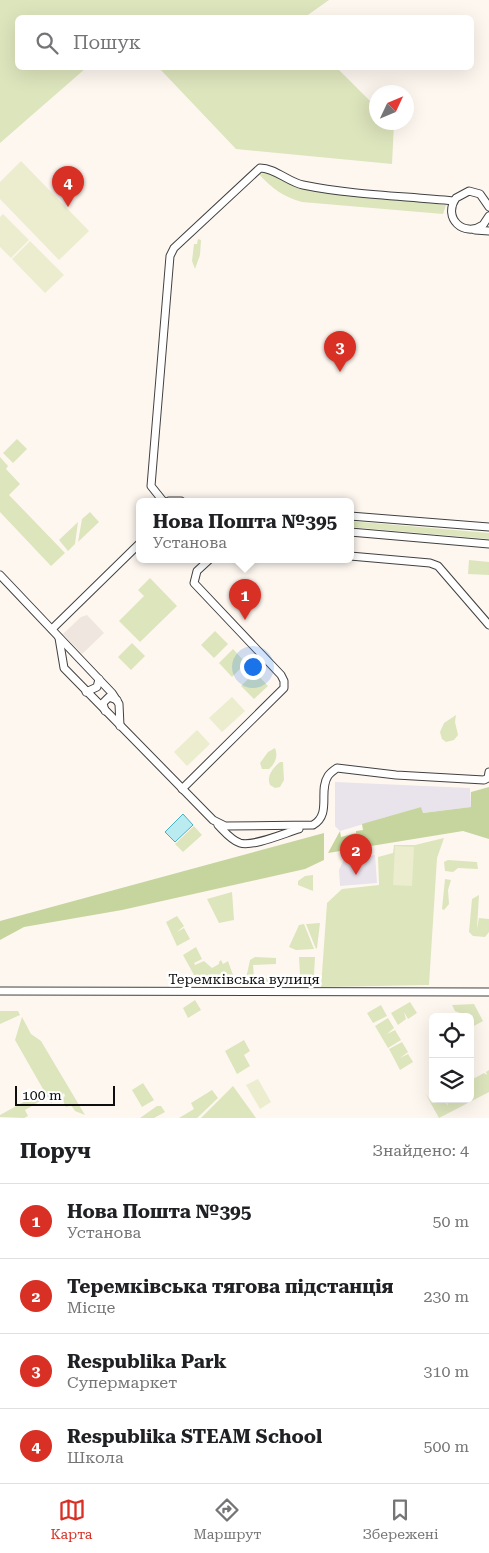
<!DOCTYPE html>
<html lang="uk">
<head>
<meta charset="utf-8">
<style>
  :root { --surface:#fff; --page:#f2f2f2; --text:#202124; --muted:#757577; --line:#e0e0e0; --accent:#d93025 }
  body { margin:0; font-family:"Roboto Serif",serif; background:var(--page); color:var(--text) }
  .controls { position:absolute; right:15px; bottom:15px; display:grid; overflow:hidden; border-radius:8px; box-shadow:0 5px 20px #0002 }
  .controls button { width:45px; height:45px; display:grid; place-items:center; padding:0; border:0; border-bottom:1px solid var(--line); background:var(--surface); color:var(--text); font:25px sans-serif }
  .compass { position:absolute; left:369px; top:85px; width:45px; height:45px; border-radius:50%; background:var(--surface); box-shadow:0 5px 20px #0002; rotate:46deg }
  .scale { position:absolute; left:15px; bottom:12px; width:100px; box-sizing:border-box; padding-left:5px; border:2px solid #0e0e0e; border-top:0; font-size:14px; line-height:18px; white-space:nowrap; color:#0e0e0e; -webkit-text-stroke:4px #fff; paint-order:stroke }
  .you { position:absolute; left:252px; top:666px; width:18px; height:18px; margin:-12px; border:4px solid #fff; border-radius:50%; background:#1a73e8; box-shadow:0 0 0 8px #1a73e833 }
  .badge { display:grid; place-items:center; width:32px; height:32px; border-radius:50%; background:var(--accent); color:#fff; font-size:16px; font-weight:700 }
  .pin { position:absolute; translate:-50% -41px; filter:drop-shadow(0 1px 2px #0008) }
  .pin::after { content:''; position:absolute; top:26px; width:18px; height:15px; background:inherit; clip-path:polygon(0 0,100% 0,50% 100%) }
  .popup { position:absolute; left:136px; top:498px; width:218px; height:65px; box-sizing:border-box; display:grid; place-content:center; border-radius:8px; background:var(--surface); filter:drop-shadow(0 1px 4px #0005); font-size:16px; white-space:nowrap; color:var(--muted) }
  .popup b { font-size:19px; color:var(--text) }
  .popup::after { content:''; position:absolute; left:50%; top:100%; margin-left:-10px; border:10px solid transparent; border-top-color:var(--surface) }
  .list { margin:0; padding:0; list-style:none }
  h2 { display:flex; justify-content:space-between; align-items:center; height:65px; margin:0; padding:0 20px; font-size:21px }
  h2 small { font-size:16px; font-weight:400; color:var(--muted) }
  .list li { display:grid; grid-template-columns:32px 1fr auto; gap:15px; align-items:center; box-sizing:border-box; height:75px; padding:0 20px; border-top:1px solid var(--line) }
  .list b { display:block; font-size:19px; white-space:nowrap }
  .list p { margin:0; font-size:16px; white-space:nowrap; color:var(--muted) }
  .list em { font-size:16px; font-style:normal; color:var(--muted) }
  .icon { flex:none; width:28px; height:28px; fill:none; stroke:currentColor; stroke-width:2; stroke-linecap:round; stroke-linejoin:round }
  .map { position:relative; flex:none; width:489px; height:1118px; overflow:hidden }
  .search { position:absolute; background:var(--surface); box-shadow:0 5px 20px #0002; left:15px; right:15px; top:15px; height:55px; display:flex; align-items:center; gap:12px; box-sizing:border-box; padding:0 18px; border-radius:8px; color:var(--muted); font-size:19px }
  .sheet { height:365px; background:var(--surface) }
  nav { display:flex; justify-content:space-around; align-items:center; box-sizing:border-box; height:70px; border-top:1px solid var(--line); background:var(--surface); font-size:14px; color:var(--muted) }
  nav a { display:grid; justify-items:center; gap:2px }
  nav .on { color:var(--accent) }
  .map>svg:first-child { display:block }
  .industrial { fill:#e9e3ec }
  .green { fill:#dde5bd }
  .forest { fill:#c5d59d }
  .pitch { fill:#ebedce }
  .plaza { fill:#eee6df }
  .water { fill:#b9ebf1; stroke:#47b1c1 }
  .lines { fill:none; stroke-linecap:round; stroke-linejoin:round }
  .minor-casing { stroke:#414141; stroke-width:9 }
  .minor { stroke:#fff; stroke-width:7 }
  .labels { text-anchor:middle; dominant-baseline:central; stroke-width:5; stroke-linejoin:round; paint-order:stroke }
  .street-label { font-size:14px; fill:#0e0e0e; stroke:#fff }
</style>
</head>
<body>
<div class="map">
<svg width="489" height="1118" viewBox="0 0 489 1118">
  <rect width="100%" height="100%" fill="#fef7f0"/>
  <!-- industrial -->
  <g class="industrial">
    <path d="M335 782 470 788 471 807 422 813 421 807 340 831 335 826Z"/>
    <path d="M375 855 377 883 340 886 339 870 344 859Z"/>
  </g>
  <!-- green -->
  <g class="green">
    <path d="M0 0H329L305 17 18 18V68H86L0 143Z"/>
    <path d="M159 68H337L373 104 376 105V122L394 123 392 164 236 149Z"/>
    <path d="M266 172 300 189 446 205 443 214 302 202C284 197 271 188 259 174Z"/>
    <path d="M198 239 201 240 200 255 195 269 192 261 194 244H197Z"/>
    <path d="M17 439 27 449 13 463 3 453Z"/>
    <path d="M0 457 8 466 6 469 20 484 9 495 65 553 51 566 0 512Z"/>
    <path d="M90 512 99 522 78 542 82 519Z"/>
    <path d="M350 521 489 533V539L350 527Z"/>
    <path d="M78 522 75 544 68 551 59 540Z"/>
    <path d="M469 560 489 562V575L468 574Z"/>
    <path d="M150 578 177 606 140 642 119 621 144 596 138 590Z"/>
    <path d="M215 631 228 644 214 658 201 645Z"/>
    <path d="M132 643 145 656 131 670 118 657Z"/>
    <path d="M233 649 246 663 232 677 219 663Z"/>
    <path d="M255 672 268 686 254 699 241 686Z"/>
    <path d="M456 715 455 722 458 735 454 740 446 742 442 739 440 732 444 723Z"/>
    <path d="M275 748C278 755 276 763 269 769H262L260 763 268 752Z"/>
    <path d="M280 762H283L284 780 280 787 275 788 270 785C266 776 273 768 280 762Z"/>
    <path d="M194 826 202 835 183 852 175 844Z"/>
    <path d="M444 838 437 858 429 985 321 987 327 903 342 889 379 885 378 857 393 853 394 845H415Z"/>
    <path d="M448 860 477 862 478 869 458 868 453 872 445 871 444 862Z"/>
    <path d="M313 875V891L298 885V881L305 876Z"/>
    <path d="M445 879 451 880 448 890 449 904 444 910 442 909Z"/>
    <path d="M232 892 234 920 219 923 207 899Z"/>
    <path d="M479 895 477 929 479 918 489 919V932L485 937 473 936 469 932 472 899Z"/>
    <path d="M177 916 184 926 177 932 184 928 190 939 177 946 166 922Z"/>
    <path d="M320 923 317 948 316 949 306 924Z"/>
    <path d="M304 924 314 949 296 950 289 947 299 925Z"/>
    <path d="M196 947 202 959 194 963 195 965 204 961 212 968 219 964V962L221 960 223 964 228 961 234 978 215 980 194 975 183 955Z"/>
    <path d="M255 957 276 958V964L253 965 254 978 314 977 312 983H245L250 960Z"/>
    <path d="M299 957H315L314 975H300Z"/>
    <path d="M195 1000 201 1010 188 1018 183 1008Z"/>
    <path d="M410 1002 417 1013 408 1019 404 1012 406 1019 398 1025 391 1013Z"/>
    <path d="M474 1004 483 1021 470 1028V1017L455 1011 452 1005Z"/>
    <path d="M381 1005 387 1016 373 1023 367 1013Z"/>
    <path d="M0 1011H18L20 1015 0 1024Z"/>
    <path d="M22 1017 31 1034 41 1041 85 1115 75 1111 71 1105 66 1107 62 1099 65 1096 64 1093 51 1103 15 1040Z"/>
    <path d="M388 1018 394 1028 387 1034 395 1030 401 1040 388 1048 375 1026Z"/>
    <path d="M244 1040 250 1051 244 1055 250 1066 237 1074 225 1051Z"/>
    <path d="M402 1042 408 1052 400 1058 408 1054 413 1062 400 1070 389 1049Z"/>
    <path d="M489 1070V1092L439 1118 425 1093 432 1103 444 1100 448 1106 446 1099H470V1089L473 1092 470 1087 471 1080 484 1073 487 1075 486 1072Z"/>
    <path d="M143 1083 154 1100 142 1107 132 1090Z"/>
    <path d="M233 1086 256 1118H201Z"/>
    <path d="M212 1090 218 1098 197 1118H179L194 1109 191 1103Z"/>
    <path d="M40 1093V1101L25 1110 28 1116 24 1118 0 1117V1115Z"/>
    <path d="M157 1106H161L165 1112 154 1118H140Z"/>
  </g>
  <!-- forest -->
  <g class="forest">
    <path d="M489 787V839L463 831 328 853 340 831 341 837 356 833V831L363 830 362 824 421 807 423 813 471 807V792Z"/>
    <path d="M324 833V860L305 869 122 910 24 927 0 940V921Z"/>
  </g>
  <!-- pitch -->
  <g class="pitch">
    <path d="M21 161 89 231 59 260 0 199V182Z"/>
    <path d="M3 214 29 240 11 258 0 247V217Z"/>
    <path d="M30 241 64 275 45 293 12 259Z"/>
    <path d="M232 697 245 711 222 732 209 718Z"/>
    <path d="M197 730 210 744 187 766 174 752Z"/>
    <path d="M395 846 414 847 412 886 393 885Z"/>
    <path d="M258 1079 271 1102 260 1109 246 1085Z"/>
  </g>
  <!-- plaza -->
  <path class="plaza" d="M87 615 104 633 82 654 63 634 81 617Z"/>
  <!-- water -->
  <path class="water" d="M183 814 193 825 175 842 165 832Z"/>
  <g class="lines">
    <!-- minor casing -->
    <g class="minor-casing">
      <g id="minor">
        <path d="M489 207 480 194 469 191 456 198C442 218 464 238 483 225L489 216"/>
        <path d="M475 230 489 231"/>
        <path d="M163 501 151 486 170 256 174 248 260 168C275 168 288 182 303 185 352 195 404 196 453 201"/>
        <path d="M169 501H181"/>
        <path d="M350 516 489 527"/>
        <path d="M350 532 489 544"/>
        <path d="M350 556 430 563 438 566 489 625"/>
        <path d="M0 575 112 693 119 704 120 726"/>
        <path d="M52 629 140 543"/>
        <path d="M59 638 64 668 213 820 225 826 313 825C332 814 318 791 328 776 330 773 334 770 337 768L396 775 484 780 488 778 489 772"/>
        <path d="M86 692 97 687 99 679"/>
        <path d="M105 711 103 703 109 697 117 700"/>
        <path d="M182 789 284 688V681L281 675 194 583 197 571 210 559"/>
        <path d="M218 825C225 832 231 840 240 843 253 847 285 833 299 829"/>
        <path d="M0 991 489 992"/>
      </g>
    </g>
    <!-- minor -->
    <use href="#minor" class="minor"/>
  </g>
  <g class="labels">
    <!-- street labels -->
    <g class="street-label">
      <text x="244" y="979">Теремківська вулиця</text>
    </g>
  </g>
</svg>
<div class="controls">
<button><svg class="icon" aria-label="locate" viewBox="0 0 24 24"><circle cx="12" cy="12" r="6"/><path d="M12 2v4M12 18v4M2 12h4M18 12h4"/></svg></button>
<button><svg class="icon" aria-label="layers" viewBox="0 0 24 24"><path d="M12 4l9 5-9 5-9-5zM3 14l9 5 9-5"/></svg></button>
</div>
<svg class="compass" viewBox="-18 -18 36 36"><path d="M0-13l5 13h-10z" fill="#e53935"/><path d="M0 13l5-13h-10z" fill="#757577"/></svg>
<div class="scale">100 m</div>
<div class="you"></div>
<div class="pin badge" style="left:245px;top:620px">1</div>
<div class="popup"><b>Нова Пошта №395</b>Установа</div>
<div class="pin badge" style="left:356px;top:875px">2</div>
<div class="pin badge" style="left:340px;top:372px">3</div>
<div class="pin badge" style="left:68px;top:207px">4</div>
<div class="search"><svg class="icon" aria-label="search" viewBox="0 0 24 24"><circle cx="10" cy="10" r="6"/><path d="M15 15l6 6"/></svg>Пошук</div>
</div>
<section class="sheet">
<h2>Поруч<small>Знайдено: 4</small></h2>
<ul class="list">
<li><span class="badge">1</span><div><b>Нова Пошта №395</b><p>Установа</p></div><em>50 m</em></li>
<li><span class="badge">2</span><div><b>Теремківська тягова підстанція</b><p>Місце</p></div><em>230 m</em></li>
<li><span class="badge">3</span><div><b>Respublika Park</b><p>Супермаркет</p></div><em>310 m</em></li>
<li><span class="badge">4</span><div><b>Respublika STEAM School</b><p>Школа</p></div><em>500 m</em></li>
</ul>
</section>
<nav>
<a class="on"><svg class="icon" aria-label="map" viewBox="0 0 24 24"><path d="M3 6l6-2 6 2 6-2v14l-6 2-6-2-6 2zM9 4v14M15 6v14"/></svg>Карта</a>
<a><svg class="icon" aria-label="directions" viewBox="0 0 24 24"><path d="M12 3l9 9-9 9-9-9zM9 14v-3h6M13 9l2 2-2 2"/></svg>Маршрут</a>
<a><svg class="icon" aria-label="saved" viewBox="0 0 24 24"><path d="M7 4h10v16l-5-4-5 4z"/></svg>Збережені</a>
</nav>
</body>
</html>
